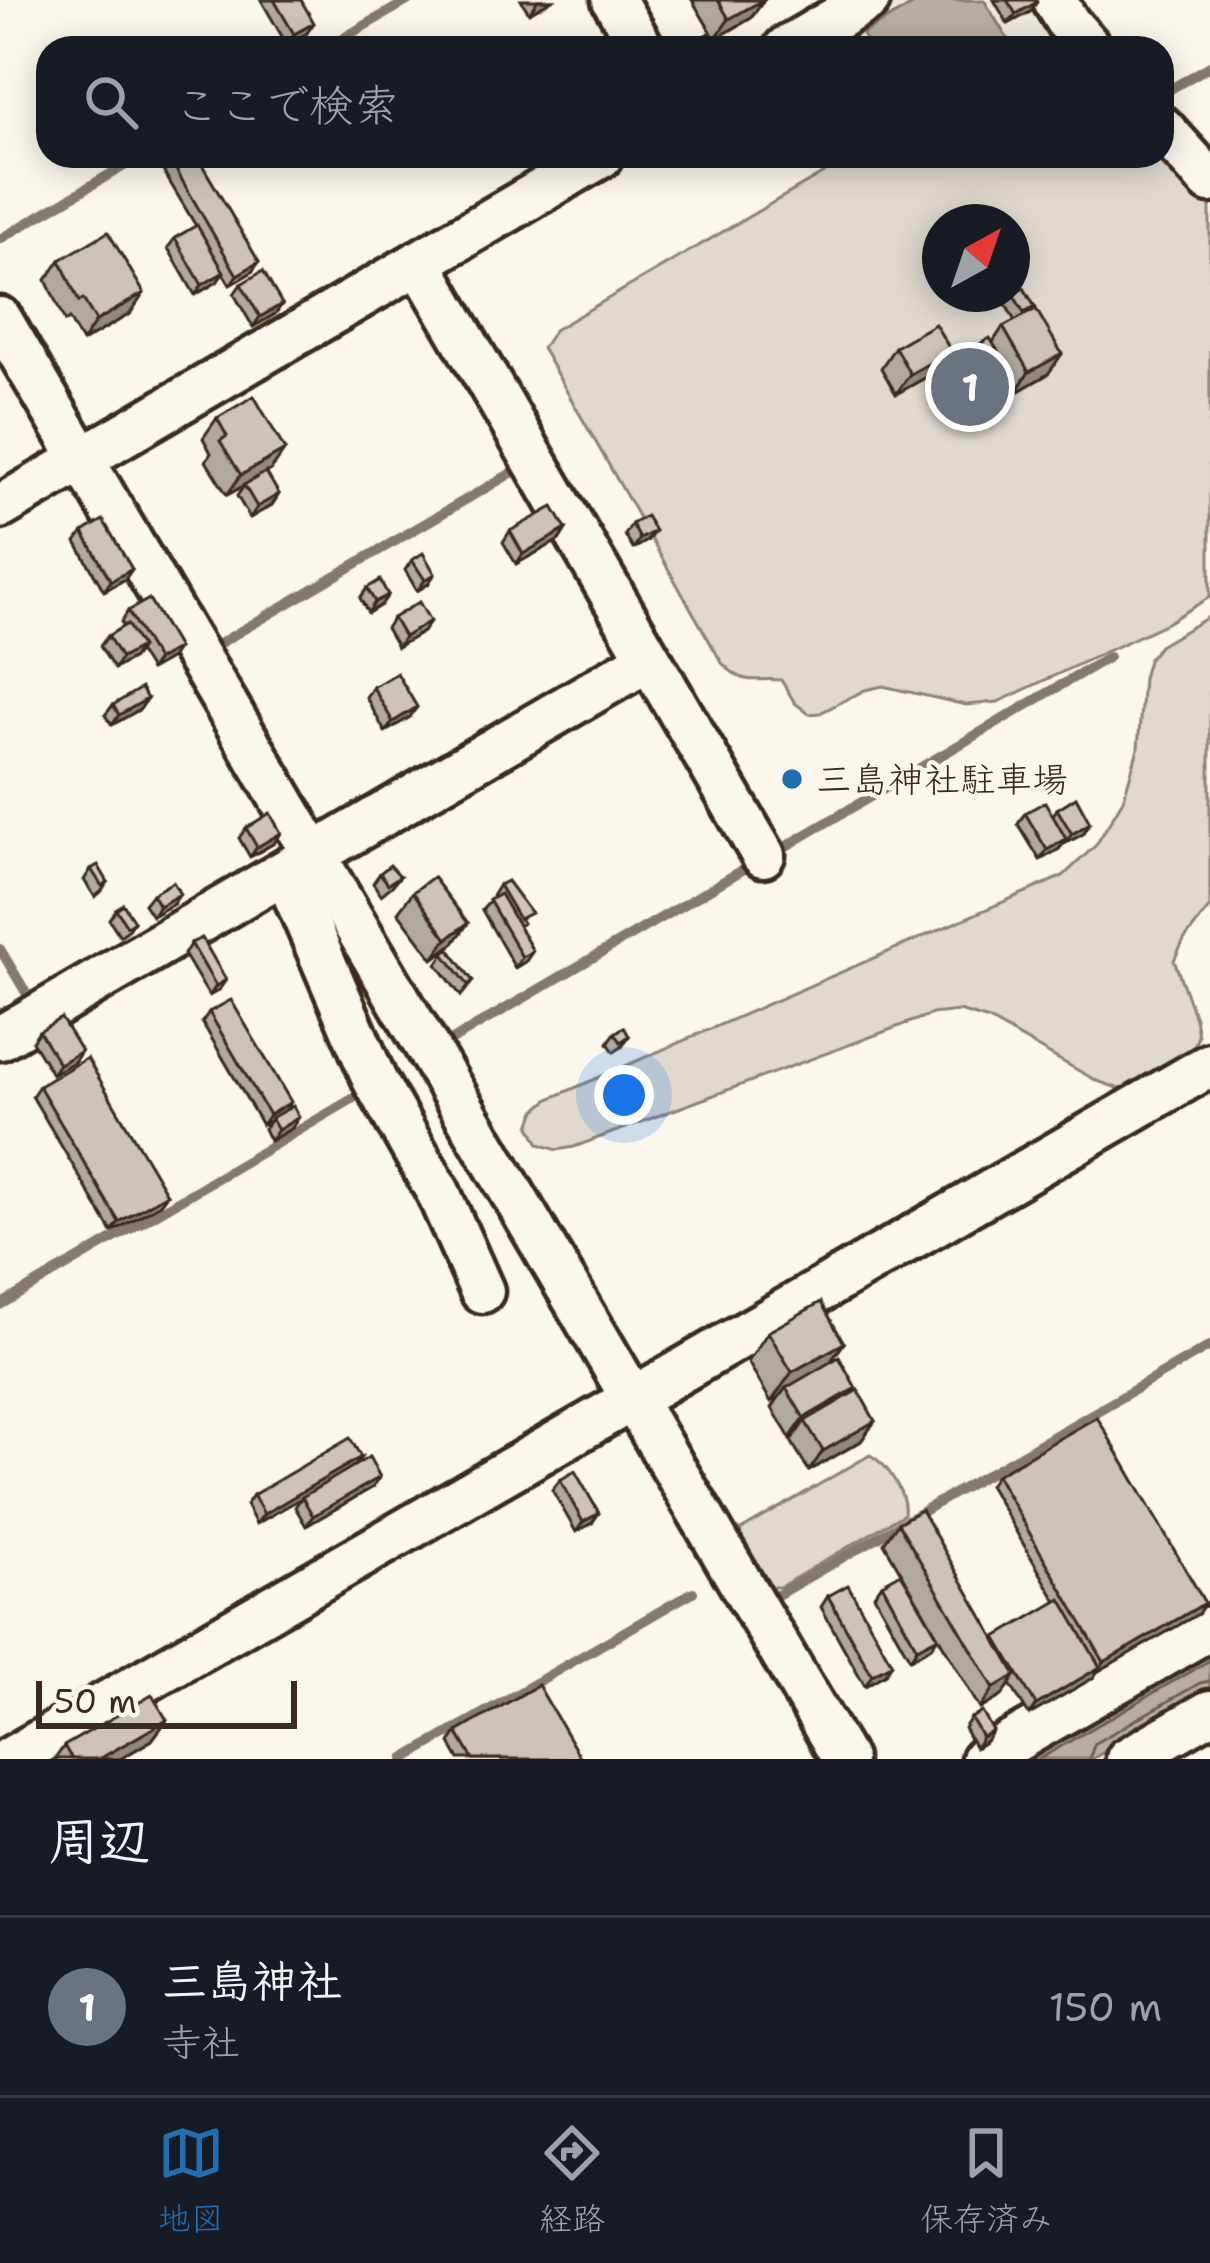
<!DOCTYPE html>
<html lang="ja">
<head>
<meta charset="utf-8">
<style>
  :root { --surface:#171b24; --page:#242831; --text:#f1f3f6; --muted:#9ea1a6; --line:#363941; --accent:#1f6fb2 }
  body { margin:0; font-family:"Shantell Sans","Klee One",sans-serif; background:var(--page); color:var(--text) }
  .compass { position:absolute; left:922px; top:204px; width:108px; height:108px; border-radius:50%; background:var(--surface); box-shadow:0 6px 30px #0003; rotate:40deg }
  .scale { position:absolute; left:36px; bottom:30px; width:261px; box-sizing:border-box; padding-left:12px; border:6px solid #3b2a1e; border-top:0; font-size:33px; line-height:42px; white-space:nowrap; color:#3b2a1e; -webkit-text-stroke:9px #fbf7ec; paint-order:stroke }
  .you { position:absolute; left:624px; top:1095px; width:42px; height:42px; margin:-30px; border:9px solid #fff; border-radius:50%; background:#1a73e8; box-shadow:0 0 0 18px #1a73e833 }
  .badge { display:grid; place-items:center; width:78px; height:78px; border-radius:50%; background:var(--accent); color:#fff; font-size:39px; font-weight:700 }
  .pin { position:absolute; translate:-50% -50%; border:6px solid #fff; box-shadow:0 3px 12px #0006 }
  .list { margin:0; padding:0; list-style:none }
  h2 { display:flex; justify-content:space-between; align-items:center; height:156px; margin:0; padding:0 48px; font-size:51px }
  h2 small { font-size:39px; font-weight:400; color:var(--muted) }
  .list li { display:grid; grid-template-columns:78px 1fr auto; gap:36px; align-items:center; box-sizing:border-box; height:180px; padding:0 48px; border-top:3px solid var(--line) }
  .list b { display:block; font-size:45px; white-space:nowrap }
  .list p { margin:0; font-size:39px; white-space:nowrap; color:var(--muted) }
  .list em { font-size:39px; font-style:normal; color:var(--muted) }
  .icon { flex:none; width:66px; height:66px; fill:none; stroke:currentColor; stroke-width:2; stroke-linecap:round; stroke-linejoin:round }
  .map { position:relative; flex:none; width:1210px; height:1759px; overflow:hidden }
  .search { position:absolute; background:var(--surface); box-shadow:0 6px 30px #0003; left:36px; right:36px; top:36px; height:132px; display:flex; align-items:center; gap:30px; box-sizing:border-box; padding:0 42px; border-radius:36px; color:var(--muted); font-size:45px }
  .sheet { height:336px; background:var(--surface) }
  nav { display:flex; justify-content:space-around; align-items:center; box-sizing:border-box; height:168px; border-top:3px solid var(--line); background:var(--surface); font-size:33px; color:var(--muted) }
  nav a { display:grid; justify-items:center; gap:6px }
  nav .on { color:var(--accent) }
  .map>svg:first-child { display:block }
  .built { fill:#ede8dd }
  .green { fill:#dfd9ce; stroke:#8d8276; stroke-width:3; fill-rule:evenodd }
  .water { fill:#b6aea2; stroke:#85796d; stroke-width:3 }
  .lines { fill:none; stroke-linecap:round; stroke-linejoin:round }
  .shore { stroke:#6c5f53; stroke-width:3 }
  .stream { stroke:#85796d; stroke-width:10 }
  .minor-casing { stroke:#3b2a1e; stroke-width:51 }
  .minor { stroke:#fbf7ec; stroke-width:42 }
  .wall { fill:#afa99f; stroke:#3b2a1e; stroke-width:3 }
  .shaded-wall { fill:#8f8982; stroke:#3b2a1e; stroke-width:3 }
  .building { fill:#ccc4b9; stroke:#3b2a1e; stroke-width:3 }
  .poi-dot { fill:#1f6fb2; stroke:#fbf7ec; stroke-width:4.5 }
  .labels { text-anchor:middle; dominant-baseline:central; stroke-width:9; stroke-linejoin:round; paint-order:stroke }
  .poi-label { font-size:36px; fill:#3b2a1e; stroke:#fbf7ec; text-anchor:start }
</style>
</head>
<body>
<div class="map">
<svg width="1210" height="1759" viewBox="0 0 1210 1759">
  <rect width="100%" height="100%" fill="#fbf7ec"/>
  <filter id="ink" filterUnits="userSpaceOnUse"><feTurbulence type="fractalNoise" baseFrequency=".00833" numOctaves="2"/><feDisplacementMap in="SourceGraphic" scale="24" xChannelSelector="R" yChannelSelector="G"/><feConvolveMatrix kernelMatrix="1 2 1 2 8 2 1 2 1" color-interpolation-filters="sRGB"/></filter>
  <g filter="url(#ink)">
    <!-- built -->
    <path class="built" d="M900 0H1039L1060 35 1038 48H840L834 39Z"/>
    <!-- green -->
    <g class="green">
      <path d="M853 156H1162L1210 200V597L1167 623 998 702 966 705 883 686 865 690 820 713 809 714 795 703 781 680C752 677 747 688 722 663L542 348 554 330ZM940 222H1012V294H940Z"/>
      <path d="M1210 616V907L1184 940 1174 960 1195 1018 1198 1036 1193 1049 1144 1081 1120 1089 1097 1081 989 1020 959 1011 932 1014 574 1147 557 1150 539 1144 530 1126 536 1110 549 1099 1063 876 1096 845 1123 800 1138 749 1143 678 1148 660 1159 646Z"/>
      <path d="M870 1455C888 1464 907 1495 904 1514L780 1587H767L739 1545 741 1530Z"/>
    </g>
    <!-- water -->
    <g class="water">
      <path d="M921 0H984L1008 40 994 48H870L862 34Z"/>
      <path d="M1210 1646V1691L1092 1759H1015Z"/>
    </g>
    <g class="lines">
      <!-- shore -->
      <g class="shore">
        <path d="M1039 1759 1210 1660"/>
        <path d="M1089 1759 1095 1743 1200 1683 1210 1681"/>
      </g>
      <!-- stream -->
      <g class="stream">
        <path d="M326 48 409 0"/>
        <path d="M1162 94 1210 66"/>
        <path d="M0 239 141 156"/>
        <path d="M210 649 520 468"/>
        <path d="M778 851 1109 657"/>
        <path d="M0 949 34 1006"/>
        <path d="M442 1046 751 865"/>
        <path d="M0 1305 366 1091"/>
        <path d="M767 1601 1210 1346"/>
        <path d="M404 1759 693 1592"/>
      </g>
      <!-- minor casing -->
      <g class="minor-casing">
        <g id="minor">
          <path d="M614 0 642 48"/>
          <path d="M1054 0 1068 23 1090 48"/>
          <path d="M786 48 868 0"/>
          <path d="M1162 128 1210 181"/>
          <path d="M419 262 763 855"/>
          <path d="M0 319 844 1759"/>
          <path d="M0 507 601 156"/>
          <path d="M285 872 375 1081 438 1192 482 1291"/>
          <path d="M0 1038 649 659"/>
          <path d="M10 1759 1210 1065"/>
          <path d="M983 1759 1210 1628"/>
          <path d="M1128 1759 1210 1712"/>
        </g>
      </g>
      <!-- minor -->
      <use href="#minor" class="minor"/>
    </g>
    <!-- wall -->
    <g class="wall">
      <path d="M261 0H301L307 33 287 45Z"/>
      <path d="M521 0H552L529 13Z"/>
      <path d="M692 0H764L751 18 716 39 721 48H688L690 44 711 32Z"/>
      <path d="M994 0H1036L1030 12 1008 24Z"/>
      <path d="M164 156H197L252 272 230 285 223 273 217 282 195 295 168 248 175 238 196 226 159 164Z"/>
      <path d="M60 260 130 314 82 342 69 319 65 322 46 280Z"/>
      <path d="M241 284 282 304 275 314 253 327 234 294Z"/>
      <path d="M1013 294 1035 307 1032 311 1048 374 1015 393 1011 386 1001 401 970 419 963 407 955 413 942 390 948 381 945 376 959 356 993 342 1003 327 1015 321 1006 305Z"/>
      <path d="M895 347 951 351 937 371 896 394 881 368Z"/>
      <path d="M217 418 271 470 258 477 279 494 272 505 250 518 237 496 244 486 227 495 206 461 211 453 203 438Z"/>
      <path d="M632 524 647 541 633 549 625 535Z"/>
      <path d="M566 529 559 540 516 564 503 542 510 531Z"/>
      <path d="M83 532 132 569 125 579 104 591 76 542Z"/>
      <path d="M412 560 428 584 417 591 405 570Z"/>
      <path d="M367 588 388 595 381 605 368 613 360 598Z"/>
      <path d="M128 611 171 658 150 670 138 651 133 658 114 669 100 646 108 636 124 626 121 622Z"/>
      <path d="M393 618 430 621 423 632 397 647 386 628Z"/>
      <path d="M373 687 410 717 385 732 366 697Z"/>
      <path d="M147 699 140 709 112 725 105 715 113 705Z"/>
      <path d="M1057 809 1083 834 1064 844V843L1059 849 1040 860 1018 824 1025 813 1053 815Z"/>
      <path d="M246 828 281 833 274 843 250 857 239 838Z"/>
      <path d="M91 869 108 882 101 892 95 897 84 880Z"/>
      <path d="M380 873 400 876 392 886 381 895 373 883Z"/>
      <path d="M499 885 523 923 518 926 526 961 515 968 482 910 493 898 492 896Z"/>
      <path d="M413 892 468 923 454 943 433 959 398 912Z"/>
      <path d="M152 894 173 904 152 916 144 904Z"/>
      <path d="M116 909 134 921 127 931 120 936 109 919Z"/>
      <path d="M191 943 219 990 209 996 184 954Z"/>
      <path d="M444 954 473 981 461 996 437 964Z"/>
      <path d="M209 1012 286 1110 292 1128 270 1141 264 1129 269 1122 262 1125 202 1022Z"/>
      <path d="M39 1031 81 1051 74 1062 52 1074 32 1041Z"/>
      <path d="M615 1033 629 1036 622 1047 614 1052 608 1043Z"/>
      <path d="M39 1086 167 1194 160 1204 112 1232 32 1096Z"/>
      <path d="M768 1332 844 1343 830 1363 875 1421 861 1441 809 1471 791 1441 795 1435 790 1438 772 1408 779 1397 771 1402 748 1362Z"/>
      <path d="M361 1457 356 1465 373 1487 306 1526 295 1507 301 1498 256 1524 246 1505 253 1495Z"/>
      <path d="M996 1475 1198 1614 1097 1672 1093 1678 1029 1715 1010 1684 1002 1696 980 1709 884 1543 898 1523 995 1639 1057 1602 989 1485Z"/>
      <path d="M560 1480 592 1523 576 1532 552 1490Z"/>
      <path d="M882 1584 931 1647 910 1659 874 1595Z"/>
      <path d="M828 1596 885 1674 865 1686 821 1607Z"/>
      <path d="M971 1718 986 1741 975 1748 964 1728Z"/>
      <path d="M457 1732 581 1759H459L450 1743Z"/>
      <path d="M152 1740 120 1759H55L64 1746Z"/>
    </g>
    <!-- shaded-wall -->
    <g class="shaded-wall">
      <path d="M538 0H552L529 13Z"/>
      <path d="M763 0H764L751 18 715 39 729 19Z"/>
      <path d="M1037 2 1030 12 1008 24 1016 14Z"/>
      <path d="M314 23 307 33 287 45 294 34Z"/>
      <path d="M259 262 252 272 230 285 237 275Z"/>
      <path d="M224 272 217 282 195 295 202 285Z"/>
      <path d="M144 293 130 314 82 342 96 321Z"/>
      <path d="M282 304 275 314 253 327 260 317Z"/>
      <path d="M951 351 937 371 896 394 910 374Z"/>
      <path d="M1062 354 1048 374 1015 393 1029 372Z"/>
      <path d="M1015 380 1001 401 970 419 984 399Z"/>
      <path d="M978 387 963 407 955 413 969 392Z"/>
      <path d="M285 450 271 470 227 495 241 475Z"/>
      <path d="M279 494 272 505 250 518 257 507Z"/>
      <path d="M566 529 559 540 516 564 523 554Z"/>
      <path d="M655 531 647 541 633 549 640 539Z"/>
      <path d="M132 569 125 579 104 591 111 581Z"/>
      <path d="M435 574 428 584 417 591 425 580Z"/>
      <path d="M388 595 381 605 368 613 375 602Z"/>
      <path d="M430 621 423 632 397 647 404 637Z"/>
      <path d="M141 647 133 658 114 669 121 658Z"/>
      <path d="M178 648 171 658 150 670 157 660Z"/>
      <path d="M147 699 140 709 112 725 119 715Z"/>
      <path d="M417 707 410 717 385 732 393 722Z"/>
      <path d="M1090 823 1083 834 1064 844 1072 834Z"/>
      <path d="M281 833 274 843 250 857 257 847Z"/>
      <path d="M1066 839 1059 849 1040 860 1047 850Z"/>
      <path d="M180 894 173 904 152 916 159 906Z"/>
      <path d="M468 923 454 943 433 959 447 939Z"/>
      <path d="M533 951 526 961 515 968 522 957Z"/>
      <path d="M226 980 219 990 209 996 216 986Z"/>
      <path d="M81 1051 74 1062 52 1074 59 1064Z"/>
      <path d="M291 1102 284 1113 262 1125 269 1115Z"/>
      <path d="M299 1117 292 1128 270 1141 278 1130Z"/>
      <path d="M167 1194 160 1204 112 1232 119 1222Z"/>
      <path d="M844 1343 823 1372 786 1388 779 1397 771 1402 792 1372Z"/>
      <path d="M856 1388 842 1408 805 1421 795 1435 790 1438 804 1418Z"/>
      <path d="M875 1421 861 1441 809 1471 823 1451Z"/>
      <path d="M361 1457 354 1468 256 1524 264 1514Z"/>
      <path d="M380 1477 373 1487 306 1526 313 1516Z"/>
      <path d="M599 1513 592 1523 576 1532 583 1522Z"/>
      <path d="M1205 1603 1198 1614 1097 1672 1104 1662Z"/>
      <path d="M938 1637 931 1647 910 1659 917 1648Z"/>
      <path d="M892 1664 885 1674 865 1686 872 1675Z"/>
      <path d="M1100 1667 1093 1678 1029 1715 1036 1705Z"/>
      <path d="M1016 1675 1002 1696 980 1709 994 1688Z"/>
      <path d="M167 1720 152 1740 120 1759H99Z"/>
      <path d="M993 1731 986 1741 975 1748 982 1737Z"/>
    </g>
    <!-- building -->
    <g class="building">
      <path d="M274 0H301L314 23 294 34Z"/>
      <path d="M718 0H763L729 19Z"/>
      <path d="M1007 0H1036L1037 2 1016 14Z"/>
      <path d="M711 32 721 48H693L690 44Z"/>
      <path d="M168 156H197L259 262 237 275Z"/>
      <path d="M197 225 224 272 202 285 175 238Z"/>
      <path d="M108 232 144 293 96 321 83 299 79 302 60 260Z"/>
      <path d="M263 271 282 304 260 317 241 284Z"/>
      <path d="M1024 288 1035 307 1024 313 1013 294Z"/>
      <path d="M1036 309 1062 354 1029 372 1003 327Z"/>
      <path d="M935 324 951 351 910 374 895 347Z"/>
      <path d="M990 338 1015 380 984 399 978 387 969 392 956 369 965 365 959 356Z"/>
      <path d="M254 396 285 450 241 475 220 441 227 436 217 418Z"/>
      <path d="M266 472 279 494 257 507 244 485Z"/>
      <path d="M553 507 566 529 523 554 510 531Z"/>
      <path d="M646 516 655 531 640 539 632 524Z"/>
      <path d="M103 520 132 569 111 581 83 532Z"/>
      <path d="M423 553 435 574 425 580 412 560Z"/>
      <path d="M380 580 388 595 375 602 367 588Z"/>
      <path d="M149 599 178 648 157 660 128 611Z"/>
      <path d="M419 602 430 621 404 637 393 618Z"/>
      <path d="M127 624 141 647 121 658 108 636Z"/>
      <path d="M397 673 417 707 393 722 373 687Z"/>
      <path d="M141 688 147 699 119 715 113 705Z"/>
      <path d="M1076 797 1090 823 1072 834 1057 809Z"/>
      <path d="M1045 802 1066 839 1047 850 1025 813Z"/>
      <path d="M270 813 281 833 257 847 246 828Z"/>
      <path d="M98 865 108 882 102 886 91 869Z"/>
      <path d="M390 865 400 876 388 884 380 873Z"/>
      <path d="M433 877 468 923 447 939 413 892Z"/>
      <path d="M507 881 531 913 519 919 499 885Z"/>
      <path d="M173 882 180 894 159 906 152 894Z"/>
      <path d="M500 894 533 951 522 957 489 900Z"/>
      <path d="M123 904 134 921 127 926 116 909Z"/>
      <path d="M202 938 226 980 216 986 191 943Z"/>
      <path d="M449 949 473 981 468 985 444 954Z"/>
      <path d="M231 1000 291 1102 269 1115 209 1012Z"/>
      <path d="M61 1018 81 1051 59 1064 39 1031Z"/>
      <path d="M624 1027 629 1036 621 1042 615 1033Z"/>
      <path d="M87 1058 167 1194 119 1222 39 1086Z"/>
      <path d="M293 1106 299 1117 278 1130 271 1118Z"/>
      <path d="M821 1302 844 1343 792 1372 768 1332Z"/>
      <path d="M839 1357 856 1388 804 1418 786 1388Z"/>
      <path d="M858 1390 875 1421 823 1451 805 1421Z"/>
      <path d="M1097 1417 1205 1603 1104 1662 996 1475Z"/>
      <path d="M350 1438 361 1457 264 1514 253 1495Z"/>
      <path d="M369 1457 380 1477 313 1516 302 1497Z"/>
      <path d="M575 1471 599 1513 583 1522 560 1480Z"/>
      <path d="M921 1510 1016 1675 994 1688 898 1523Z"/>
      <path d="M901 1573 938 1637 917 1648 882 1584Z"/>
      <path d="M848 1585 892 1664 872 1675 828 1596Z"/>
      <path d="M1061 1599 1100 1667 1036 1705 996 1637Z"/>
      <path d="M538 1685 581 1759H473L457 1732Z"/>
      <path d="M152 1695 167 1720 99 1759H72L64 1746Z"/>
      <path d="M982 1712 993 1731 982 1737 971 1718Z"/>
    </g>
  </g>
  <!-- markers -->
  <circle class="poi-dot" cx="792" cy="779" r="12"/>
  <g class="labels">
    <!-- poi labels -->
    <g class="poi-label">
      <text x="816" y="779">三島神社駐車場</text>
    </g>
  </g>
</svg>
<svg class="compass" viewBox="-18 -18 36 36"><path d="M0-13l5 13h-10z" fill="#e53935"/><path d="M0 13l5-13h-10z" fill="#9ea1a6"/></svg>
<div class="scale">50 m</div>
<div class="you"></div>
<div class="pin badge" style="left:970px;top:387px;background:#6b7280">1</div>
<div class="search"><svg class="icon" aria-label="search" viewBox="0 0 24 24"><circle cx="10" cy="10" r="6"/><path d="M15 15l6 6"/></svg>ここで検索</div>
</div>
<section class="sheet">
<h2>周辺<small></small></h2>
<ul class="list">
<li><span class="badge" style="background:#6b7280">1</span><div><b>三島神社</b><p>寺社</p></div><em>150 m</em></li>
</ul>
</section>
<nav>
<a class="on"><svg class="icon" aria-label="map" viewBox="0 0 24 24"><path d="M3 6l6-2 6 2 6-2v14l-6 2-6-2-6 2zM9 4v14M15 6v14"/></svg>地図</a>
<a><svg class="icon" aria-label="directions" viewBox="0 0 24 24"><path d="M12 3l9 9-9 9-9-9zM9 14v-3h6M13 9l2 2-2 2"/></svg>経路</a>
<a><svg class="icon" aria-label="saved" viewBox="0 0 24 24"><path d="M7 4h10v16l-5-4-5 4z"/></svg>保存済み</a>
</nav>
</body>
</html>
